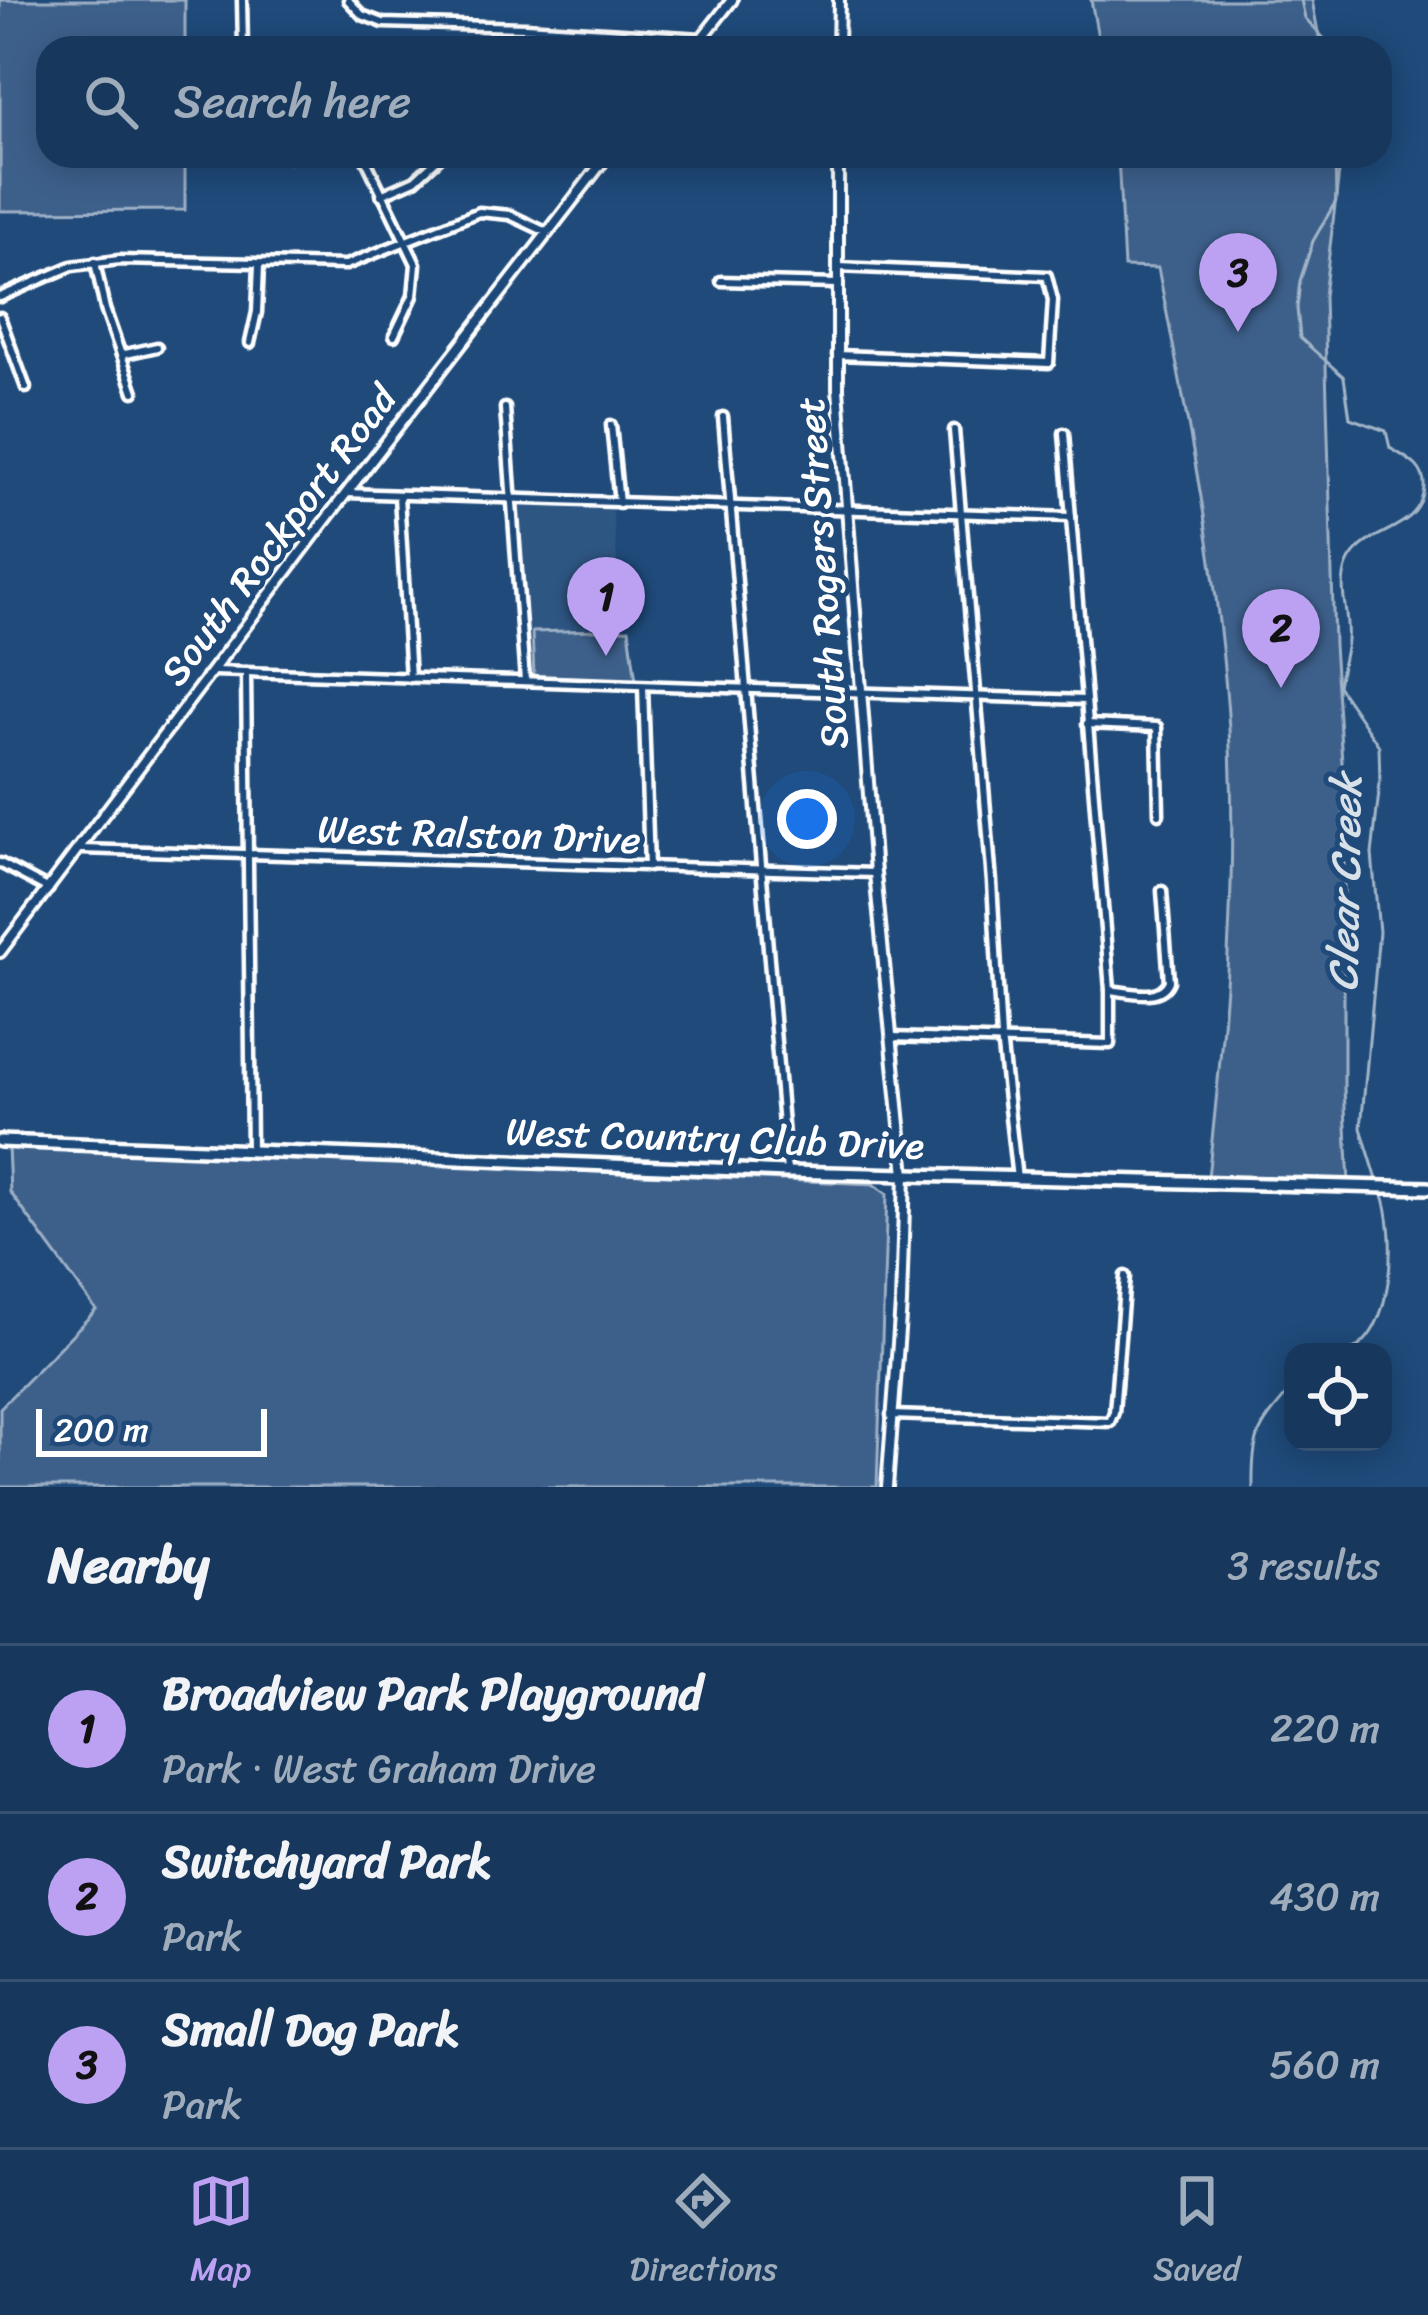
<!DOCTYPE html>
<html lang="en">
<head>
<meta charset="utf-8">
<style>
  :root { --surface:#17385c; --page:#203f62; --text:#f1f3f6; --muted:#9eacbb; --line:#365272; --accent:#bca0f2 }
  body { margin:0; font-family:Sriracha,sans-serif; background:var(--page); color:var(--text) }
  .controls { position:absolute; right:36px; bottom:36px; display:grid; overflow:hidden; border-radius:24px; box-shadow:0 6px 30px #0003 }
  .controls button { width:108px; height:108px; display:grid; place-items:center; padding:0; border:0; border-bottom:3px solid var(--line); background:var(--surface); color:var(--text); font:60px sans-serif }
  .scale { position:absolute; left:36px; bottom:30px; width:231px; box-sizing:border-box; padding-left:12px; border:6px solid #fff; border-top:0; font-size:33px; line-height:42px; white-space:nowrap; color:#fff; -webkit-text-stroke:9px #1f4a7a; paint-order:stroke }
  .you { position:absolute; left:807px; top:819px; width:42px; height:42px; margin:-30px; border:9px solid #fff; border-radius:50%; background:#1a73e8; box-shadow:0 0 0 18px #1a73e833 }
  .badge { display:grid; place-items:center; width:78px; height:78px; border-radius:50%; background:var(--accent); color:#111; font-size:39px; font-weight:700 }
  .pin { position:absolute; translate:-50% -99px; filter:drop-shadow(0 3px 6px #0008) }
  .pin::after { content:''; position:absolute; top:63px; width:42px; height:36px; background:inherit; clip-path:polygon(0 0,100% 0,50% 100%) }
  .list { margin:0; padding:0; list-style:none }
  h2 { display:flex; justify-content:space-between; align-items:center; height:156px; margin:0; padding:0 48px; font-size:51px }
  h2 small { font-size:39px; font-weight:400; color:var(--muted) }
  .list li { display:grid; grid-template-columns:78px 1fr auto; gap:36px; align-items:center; box-sizing:border-box; height:168px; padding:0 48px; border-top:3px solid var(--line) }
  .list b { display:block; font-size:45px; white-space:nowrap }
  .list p { margin:0; font-size:39px; white-space:nowrap; color:var(--muted) }
  .list em { font-size:39px; font-style:normal; color:var(--muted) }
  .icon { flex:none; width:66px; height:66px; fill:none; stroke:currentColor; stroke-width:2; stroke-linecap:round; stroke-linejoin:round }
  .map { position:relative; flex:none; width:1428px; height:1487px; overflow:hidden }
  .search { position:absolute; background:var(--surface); box-shadow:0 6px 30px #0003; left:36px; right:36px; top:36px; height:132px; display:flex; align-items:center; gap:30px; box-sizing:border-box; padding:0 42px; border-radius:36px; color:var(--muted); font-size:45px }
  .sheet { height:660px; background:var(--surface) }
  nav { display:flex; justify-content:space-around; align-items:center; box-sizing:border-box; height:168px; border-top:3px solid var(--line); background:var(--surface); font-size:33px; color:var(--muted) }
  nav a { display:grid; justify-items:center; gap:6px }
  nav .on { color:var(--accent) }
  .map>svg:first-child { display:block }
  .built { fill:#2e5683 }
  .green { fill:#3c618b; stroke:#9eb0c5; stroke-width:3 }
  .lines { fill:none; stroke-linecap:round; stroke-linejoin:round }
  .stream { stroke:#a3b5c8; stroke-width:3 }
  .minor-casing { stroke:#fff; stroke-width:15 }
  .tertiary-casing { stroke:#fff; stroke-width:16 }
  .secondary-casing { stroke:#fff; stroke-width:18 }
  .minor { stroke:#1f4a7a; stroke-width:6 }
  .tertiary { stroke:#1f4a7a; stroke-width:8 }
  .secondary { stroke:#1f4a7a; stroke-width:9 }
  .labels { text-anchor:middle; dominant-baseline:central; stroke-width:10; stroke-linejoin:round; paint-order:stroke }
  .street-label { font-size:39px; fill:#fff; stroke:#1f4a7a }
  .water-label { font-size:42px; font-style:italic; fill:#d8e0e8; stroke:#1f4a7a }
</style>
</head>
<body>
<div class="map">
<svg width="1428" height="1487" viewBox="0 0 1428 1487">
  <rect width="100%" height="100%" fill="#1f4a7a"/>
  <filter id="ink" filterUnits="userSpaceOnUse"><feTurbulence type="fractalNoise" baseFrequency=".00833" numOctaves="2"/><feDisplacementMap in="SourceGraphic" scale="24" xChannelSelector="R" yChannelSelector="G"/><feConvolveMatrix kernelMatrix="1 2 1 2 8 2 1 2 1" color-interpolation-filters="sRGB"/></filter>
  <g filter="url(#ink)">
    <!-- built -->
    <path class="built" d="M515 504 612 506 623 626 526 631Z"/>
    <!-- green -->
    <g class="green">
      <path d="M0 0H185V48H48V156H185V210L0 211Z"/>
      <path d="M1091 0H1312L1321 48H1100Z"/>
      <path d="M1118 156H1341L1324 296 1334 645 1344 791V1088L1349 1184 1207 1186C1224 1035 1238 882 1229 729 1219 573 1188 421 1158 268L1124 267Z"/>
      <path d="M629 629 636 681 534 676 532 632Z"/>
      <path d="M8 1146 873 1184 887 1194 877 1487H0V1408L96 1310 10 1192Z"/>
    </g>
    <g class="lines">
      <!-- stream -->
      <g class="stream">
        <path d="M1301 0 1305 18 1333 48"/>
        <path d="M1335 156 1336 201 1313 241 1300 281 1297 308 1300 338 1344 377 1350 418 1386 431 1390 448C1406 458 1426 466 1424 488 1420 534 1362 527 1347 565 1337 591 1350 613 1347 640 1346 655 1340 671 1338 686L1379 746 1380 783 1372 854 1379 932 1361 1128 1378 1183"/>
        <path d="M1347 1352C1395 1337 1397 1232 1382 1192"/>
        <path d="M1253 1487C1252 1431 1260 1427 1293 1387"/>
      </g>
      <!-- minor casing -->
      <g class="minor-casing">
        <g id="minor">
          <path d="M242 0 243 48"/>
          <path d="M348 0 362 15 383 23 525 27 702 38"/>
          <path d="M265 156H301"/>
          <path d="M364 156 416 264 413 296 394 336"/>
          <path d="M381 195 415 180 441 156"/>
          <path d="M95 262 105 309 134 392"/>
          <path d="M721 281 838 284"/>
          <path d="M0 297 72 266 119 260 346 265 479 212 510 215 546 232"/>
          <path d="M0 317 26 388"/>
          <path d="M250 343 257 312 259 265"/>
          <path d="M121 355 157 347"/>
          <path d="M837 355 1049 363 1053 300 1047 276 838 267"/>
          <path d="M505 408 525 681"/>
          <path d="M723 417 787 1172"/>
          <path d="M611 425 619 503"/>
          <path d="M954 430 992 882 1001 1038 1017 1179"/>
          <path d="M346 493 1071 517"/>
          <path d="M399 496 410 678"/>
          <path d="M214 671 1085 700"/>
          <path d="M246 672 251 1150"/>
          <path d="M643 686 649 867"/>
          <path d="M1087 724 1157 727 1159 814"/>
          <path d="M81 849 875 873"/>
          <path d="M0 863 49 889"/>
          <path d="M1110 990C1130 992 1160 1002 1169 981L1162 891"/>
          <path d="M892 1037 1110 1044V990L1064 433"/>
          <path d="M891 1415 1110 1422 1114 1412 1125 1276"/>
        </g>
      </g>
      <!-- tertiary casing -->
      <g class="tertiary-casing">
        <g id="tertiary">
          <path d="M694 48 732 0"/>
          <path d="M838 48 839 0"/>
          <path d="M838 156V389L875 873 905 1175 901 1304 887 1487"/>
          <path d="M0 952 324 522 607 156"/>
        </g>
      </g>
      <!-- secondary casing -->
      <g class="secondary-casing">
        <path id="secondary" d="M0 1141 787 1172 1428 1188"/>
      </g>
      <!-- minor -->
      <use href="#minor" class="minor"/>
      <!-- tertiary -->
      <use href="#tertiary" class="tertiary"/>
      <!-- secondary -->
      <use href="#secondary" class="secondary"/>
    </g>
  </g>
  <g class="labels">
    <!-- street labels -->
    <g class="street-label">
      <text transform="translate(278 535) rotate(-53)">South Rockport Road</text>
      <text transform="translate(822 573) rotate(-94)">South Rogers Street</text>
      <text transform="translate(479 834) rotate(2)">West Ralston Drive</text>
      <text transform="translate(715 1138) rotate(2)">West Country Club Drive</text>
    </g>
    <!-- water labels -->
    <g class="water-label">
      <text transform="translate(1345 883) rotate(-89)">Clear Creek</text>
    </g>
  </g>
</svg>
<div class="controls">
<button><svg class="icon" aria-label="locate" viewBox="0 0 24 24"><circle cx="12" cy="12" r="6"/><path d="M12 2v4M12 18v4M2 12h4M18 12h4"/></svg></button>
</div>
<div class="scale">200 m</div>
<div class="you"></div>
<div class="pin badge" style="left:606px;top:656px">1</div>
<div class="pin badge" style="left:1281px;top:688px">2</div>
<div class="pin badge" style="left:1238px;top:332px">3</div>
<div class="search"><svg class="icon" aria-label="search" viewBox="0 0 24 24"><circle cx="10" cy="10" r="6"/><path d="M15 15l6 6"/></svg>Search here</div>
</div>
<section class="sheet">
<h2>Nearby<small>3 results</small></h2>
<ul class="list">
<li><span class="badge">1</span><div><b>Broadview Park Playground</b><p>Park · West Graham Drive</p></div><em>220 m</em></li>
<li><span class="badge">2</span><div><b>Switchyard Park</b><p>Park</p></div><em>430 m</em></li>
<li><span class="badge">3</span><div><b>Small Dog Park</b><p>Park</p></div><em>560 m</em></li>
</ul>
</section>
<nav>
<a class="on"><svg class="icon" aria-label="map" viewBox="0 0 24 24"><path d="M3 6l6-2 6 2 6-2v14l-6 2-6-2-6 2zM9 4v14M15 6v14"/></svg>Map</a>
<a><svg class="icon" aria-label="directions" viewBox="0 0 24 24"><path d="M12 3l9 9-9 9-9-9zM9 14v-3h6M13 9l2 2-2 2"/></svg>Directions</a>
<a><svg class="icon" aria-label="saved" viewBox="0 0 24 24"><path d="M7 4h10v16l-5-4-5 4z"/></svg>Saved</a>
</nav>
</body>
</html>
